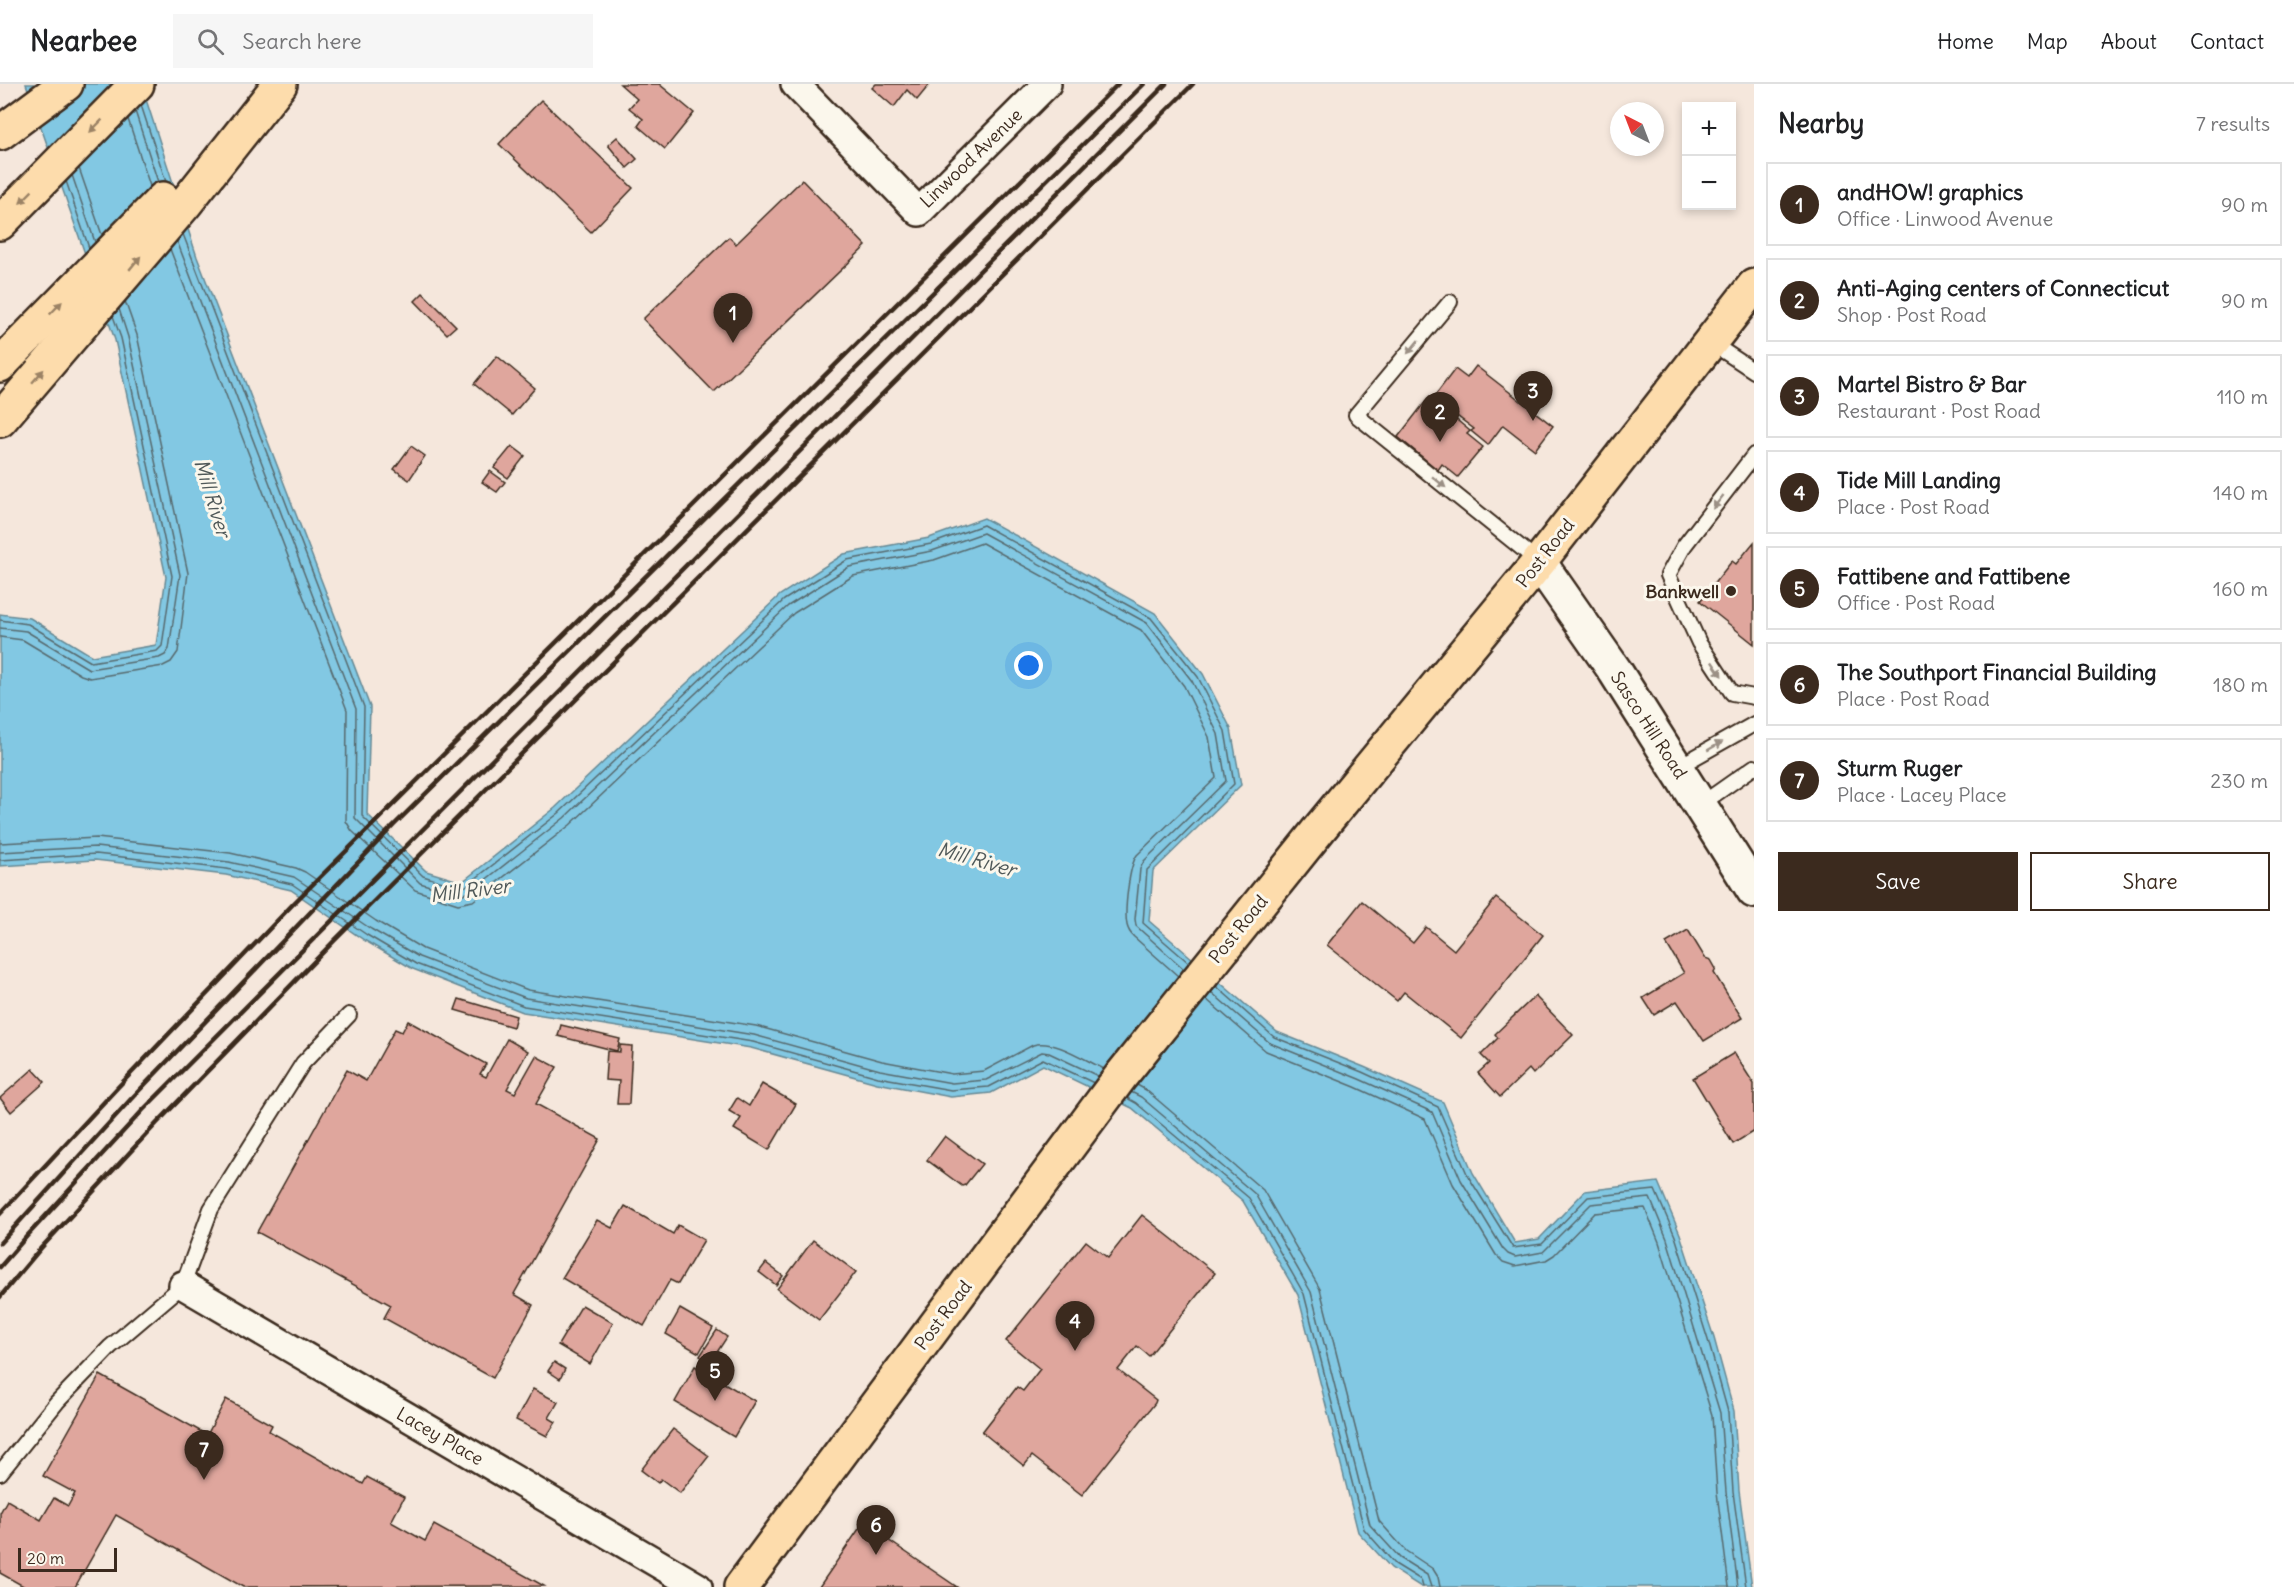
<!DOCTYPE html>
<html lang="en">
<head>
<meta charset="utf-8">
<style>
  :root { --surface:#fff; --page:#f6f6f6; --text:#202124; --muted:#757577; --line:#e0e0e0; --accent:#3b2a1e }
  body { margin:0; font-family:Delius,sans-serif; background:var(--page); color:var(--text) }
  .controls { position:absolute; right:18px; top:18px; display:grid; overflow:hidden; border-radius:0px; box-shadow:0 3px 9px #0003 }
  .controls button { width:54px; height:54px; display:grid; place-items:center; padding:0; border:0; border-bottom:2px solid var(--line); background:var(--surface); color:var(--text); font:30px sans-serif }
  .compass { position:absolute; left:1610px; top:18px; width:54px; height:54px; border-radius:50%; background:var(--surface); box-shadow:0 3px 9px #0003; rotate:318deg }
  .scale { position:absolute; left:18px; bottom:15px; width:99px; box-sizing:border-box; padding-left:6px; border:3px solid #3b2a1e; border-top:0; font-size:16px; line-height:21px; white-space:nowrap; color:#3b2a1e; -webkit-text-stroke:4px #fbf7ec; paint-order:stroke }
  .you { position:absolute; left:1029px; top:582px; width:21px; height:21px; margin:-15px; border:4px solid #fff; border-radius:50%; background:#1a73e8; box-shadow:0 0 0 9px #1a73e833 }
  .badge { display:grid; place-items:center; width:39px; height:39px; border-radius:50%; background:var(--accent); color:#fff; font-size:20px; font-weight:700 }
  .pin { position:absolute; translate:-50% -50px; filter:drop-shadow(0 2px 3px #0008) }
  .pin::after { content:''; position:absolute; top:32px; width:21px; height:18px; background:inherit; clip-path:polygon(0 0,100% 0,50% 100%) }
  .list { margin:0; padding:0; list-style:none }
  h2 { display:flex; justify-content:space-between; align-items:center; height:78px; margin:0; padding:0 24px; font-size:26px }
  h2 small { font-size:20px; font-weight:400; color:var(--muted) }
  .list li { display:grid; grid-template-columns:39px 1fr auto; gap:18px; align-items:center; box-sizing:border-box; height:84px; margin:0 12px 12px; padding:0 12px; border:2px solid var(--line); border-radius:0px }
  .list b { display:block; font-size:22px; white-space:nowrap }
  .list p { margin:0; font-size:20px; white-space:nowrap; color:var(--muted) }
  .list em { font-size:20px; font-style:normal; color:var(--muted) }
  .actions { display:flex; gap:12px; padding:18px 24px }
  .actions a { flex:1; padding:14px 0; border:2px solid var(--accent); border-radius:0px; text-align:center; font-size:21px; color:var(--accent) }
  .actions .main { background:var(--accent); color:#fff }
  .icon { flex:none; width:33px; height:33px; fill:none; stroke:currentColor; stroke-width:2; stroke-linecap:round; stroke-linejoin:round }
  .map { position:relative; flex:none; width:1754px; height:1503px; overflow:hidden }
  header { display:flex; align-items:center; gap:36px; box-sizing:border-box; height:84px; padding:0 30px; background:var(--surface); border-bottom:2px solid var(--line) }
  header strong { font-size:28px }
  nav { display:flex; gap:33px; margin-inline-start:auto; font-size:21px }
  .search { width:420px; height:54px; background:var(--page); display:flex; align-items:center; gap:15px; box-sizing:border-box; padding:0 21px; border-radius:0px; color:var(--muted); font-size:22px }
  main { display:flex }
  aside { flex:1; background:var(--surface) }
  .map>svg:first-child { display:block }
  .water { fill:#82c8e3; stroke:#668994; stroke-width:1.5 }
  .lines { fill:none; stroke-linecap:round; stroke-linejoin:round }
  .shore { stroke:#57696d; stroke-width:1.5 }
  .building { fill:#dfa69d; stroke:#3b2a1e; stroke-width:1.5 }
  .lane-casing { stroke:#3b2a1e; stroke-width:18 }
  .street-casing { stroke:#3b2a1e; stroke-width:32 }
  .secondary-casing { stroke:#3b2a1e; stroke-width:38 }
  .primary-casing { stroke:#3b2a1e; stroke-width:38 }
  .highway-casing { stroke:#3b2a1e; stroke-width:38 }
  .lane { stroke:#fbf7ec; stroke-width:14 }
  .street { stroke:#fbf7ec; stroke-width:27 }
  .secondary { stroke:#fbf7ec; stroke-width:33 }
  .primary { stroke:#fddcac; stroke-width:33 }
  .highway { stroke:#fddcac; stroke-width:33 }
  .rail { stroke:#3b2a1e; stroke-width:4.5 }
  .oneway { fill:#9c8365 }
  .oneway2 { fill:#9b9085 }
  .poi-dot { fill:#3b2a1e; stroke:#fbf7ec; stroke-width:2 }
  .labels { text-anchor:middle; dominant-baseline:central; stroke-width:6; stroke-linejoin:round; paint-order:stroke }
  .street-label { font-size:18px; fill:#3b2a1e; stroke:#fbf7ec }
  .poi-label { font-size:18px; font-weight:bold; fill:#3b2a1e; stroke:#fbf7ec; text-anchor:end }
  .water-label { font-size:20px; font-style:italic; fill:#505959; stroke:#fbf7ec }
</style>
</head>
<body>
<header>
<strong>Nearbee</strong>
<div class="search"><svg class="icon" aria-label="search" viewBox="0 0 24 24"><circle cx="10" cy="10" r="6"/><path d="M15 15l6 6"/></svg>Search here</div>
<nav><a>Home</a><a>Map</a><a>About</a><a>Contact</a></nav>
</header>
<main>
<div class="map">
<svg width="1754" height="1503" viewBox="0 0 1754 1503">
  <rect width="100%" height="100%" fill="#f5e7dc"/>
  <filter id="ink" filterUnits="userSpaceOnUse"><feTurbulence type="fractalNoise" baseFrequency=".0167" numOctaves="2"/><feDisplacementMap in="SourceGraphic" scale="12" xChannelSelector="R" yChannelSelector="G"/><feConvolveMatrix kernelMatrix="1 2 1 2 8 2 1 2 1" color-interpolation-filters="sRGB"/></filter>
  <g filter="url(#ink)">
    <!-- water -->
    <path class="water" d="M26 0H141L197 173 370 623 367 730 426 787 462 798 555 724 780 511 844 470 929 454 984 434 1155 529 1203 590 1231 645 1241 701 1153 787 1149 837 1277 948 1364 983 1443 1018 1473 1089 1515 1159 1539 1155 1585 1107 1658 1098 1680 1150 1714 1254 1734 1327 1739 1407 1752 1503H1421L1391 1484 1358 1448 1298 1211 1243 1117 1132 1024 1043 981 991 1009 951 1013 877 999 751 964 523 928 413 885 364 856 291 806 226 791 95 776 0 782V530L30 534 92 572 156 561 166 493 115 256Z"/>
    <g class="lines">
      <!-- shore -->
      <g class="shore">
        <path d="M141 21 166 98"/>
        <path d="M135 27 158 98"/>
        <path d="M128 35 150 102"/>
        <path d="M79 84 102 151"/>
        <path d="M72 91 95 158"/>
        <path d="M66 97 89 164"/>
        <path d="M183 150 364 623 362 732 423 792 459 803 466 802 559 729 784 516 847 476 931 460 983 441 1151 534 1198 593 1225 647 1234 700 1147 786 1143 839 1189 879"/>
        <path d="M177 157 356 625 355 734 420 799 459 811 470 808 564 734 788 522 849 483 932 467 983 449 1147 539 1192 597 1218 650 1226 697 1144 777 1140 785 1135 835 1136 842 1184 885"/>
        <path d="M170 165 347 626 346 737 352 747 415 806 458 820 473 817 570 741 794 529 853 492 934 476 982 459 1141 546 1184 602 1209 653 1216 694 1137 771C1129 782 1124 827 1127 841 1128 846 1130 849 1134 853L1178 892"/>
        <path d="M0 536 28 540 91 578 157 567 162 562 172 492 121 254 113 232"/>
        <path d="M0 544 26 547 89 585 159 574 165 571 169 565 180 491 128 253 119 225"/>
        <path d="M0 553 23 556 81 591 90 594 163 582 171 578 178 568 188 489 137 251 125 217"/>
        <path d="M0 759 97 754 230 769 296 784 305 788 376 837 423 865 528 906 756 942 882 977 952 990 984 987 1033 961C1053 954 1085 976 1104 985"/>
        <path d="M0 768 96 763 229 778 294 793 371 845 419 873 526 914 754 951 880 986 952 999 986 996 1042 968 1049 969 1098 992"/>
        <path d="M0 776 96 770 227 785 292 800 367 851 416 880 524 922 753 958 878 993 951 1006 989 1003 1043 975 1094 999"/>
        <path d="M1216 902 1274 953 1362 988 1438 1023 1468 1092 1513 1164 1542 1160 1588 1113 1655 1106 1675 1152 1708 1256 1728 1328 1733 1408 1746 1503"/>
        <path d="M1211 908 1270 959 1359 995 1432 1028 1461 1096 1503 1165 1508 1170 1515 1173 1543 1168 1591 1120 1650 1114 1667 1155 1720 1329 1726 1408 1738 1503"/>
        <path d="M1206 915 1266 967 1355 1003 1425 1035 1453 1100 1496 1171 1503 1178 1515 1182 1546 1176 1554 1171 1595 1129 1645 1124 1659 1158 1712 1331 1717 1409 1729 1503"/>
        <path d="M1137 1001 1146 1006 1263 1106 1320 1205 1379 1437 1406 1467 1433 1485 1438 1493 1440 1503"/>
        <path d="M1131 1008 1141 1013 1255 1110 1311 1208 1370 1441 1400 1474 1427 1491 1431 1503"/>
        <path d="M1127 1014 1136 1019 1249 1114 1304 1210 1364 1445 1395 1480 1421 1496 1423 1503"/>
      </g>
    </g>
    <!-- building -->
    <g class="building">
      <path d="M620 0H659L694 29 665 65 638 42 643 35 629 24 637 15Z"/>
      <path d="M876 0H930L917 16 907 6 894 23 872 4Z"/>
      <path d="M541 16 633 104 591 148 499 60Z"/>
      <path d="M617 53 637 75 627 84 608 61Z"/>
      <path d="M802 96 866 162 714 308 643 235 729 153 736 160Z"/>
      <path d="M423 209 456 242 447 250 415 217Z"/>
      <path d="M497 272 535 304 512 331 474 300Z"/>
      <path d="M1476 282 1553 342 1535 366 1503 341 1488 361 1471 347 1474 345 1433 314 1455 285 1467 294Z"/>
      <path d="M1429 313 1470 347 1467 350 1483 363 1458 393 1442 380 1438 386 1398 353Z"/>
      <path d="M411 362 425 372 409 396 394 385Z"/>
      <path d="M512 362 525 372 508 394 494 384Z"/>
      <path d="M490 387 505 398 497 408 482 398Z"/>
      <path d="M1754 458V560L1700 517 1732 477 1736 480Z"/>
      <path d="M1496 814 1543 851 1461 954 1404 908 1397 917 1327 861 1362 817 1413 859 1426 843 1454 866Z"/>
      <path d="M1688 846 1705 874 1711 876 1716 885 1714 889 1742 934 1704 957 1677 917 1654 931 1643 914 1684 889 1666 859Z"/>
      <path d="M1535 912 1573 951 1533 990 1529 985 1500 1013 1478 989 1489 979 1481 971 1498 954 1495 950Z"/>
      <path d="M459 915 516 932 513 943 455 926Z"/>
      <path d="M408 937 486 980 480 990 486 993 507 955 528 967 507 1005 515 1009 536 972 557 983 536 1020 600 1055 514 1210 533 1221 493 1294 384 1234 391 1221 257 1148 347 986 366 997 395 945 402 948Z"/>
      <path d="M561 941 620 955 617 967 558 952Z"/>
      <path d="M620 961 632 962 629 1020H617L619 997 605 996 607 967 620 968Z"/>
      <path d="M1734 969 1754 1000V1047L1733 1060 1693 994Z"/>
      <path d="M33 985 45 998 11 1028 0 1014Z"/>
      <path d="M762 1000 796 1020 769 1066 734 1045 741 1034 729 1027 737 1014 749 1022Z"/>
      <path d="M945 1052 982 1080 965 1101 962 1102 927 1076Z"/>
      <path d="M625 1122 673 1150 678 1141 704 1156 678 1200 670 1196 644 1242 562 1194 597 1136 612 1144Z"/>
      <path d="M1142 1131 1215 1189 1149 1272 1137 1262 1118 1286 1156 1316 1155 1319 1082 1411 1032 1372 1024 1382 982 1348 1017 1303 1023 1307 1040 1285 1006 1257 1086 1157 1108 1174Z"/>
      <path d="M813 1156 856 1188 819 1236 777 1205Z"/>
      <path d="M766 1179 783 1192 776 1201 759 1188Z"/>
      <path d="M582 1221 613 1239 590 1280 558 1261Z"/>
      <path d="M680 1225 713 1244 699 1269 666 1250Z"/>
      <path d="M717 1246 727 1253 710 1279 700 1272Z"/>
      <path d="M554 1278 565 1285 560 1295 548 1287Z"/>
      <path d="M695 1282 755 1317 734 1353 675 1318Z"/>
      <path d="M100 1291 207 1351 226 1315 272 1341 269 1347 363 1400 367 1393 404 1413 391 1438 425 1457 434 1441 544 1502 243 1503 116 1431 75 1503H25L0 1489V1429L7 1416 41 1436 54 1414 68 1422 75 1409 43 1392Z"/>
      <path d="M533 1305 558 1318 549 1334 556 1338 547 1352 516 1336Z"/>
      <path d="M673 1345 709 1372 680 1409 661 1395 658 1399 641 1386Z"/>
      <path d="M863 1439 957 1503H819Z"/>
    </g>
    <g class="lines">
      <!-- lane casing -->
      <g class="lane-casing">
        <g id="lane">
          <path d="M1450 218 1356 331 1539 478"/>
          <path d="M1710 258 1754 287"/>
          <path d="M1754 371 1684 462 1668 491 1699 559 1732 609 1754 613"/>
          <path d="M1676 684 1754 640"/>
          <path d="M1700 721 1754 683"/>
          <path d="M0 1389 57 1318 110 1263 183 1201 211 1125 303 979 349 931"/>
        </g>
      </g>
      <!-- street casing -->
      <g class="street-casing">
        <g id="street">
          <path d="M795 0 919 128 1047 0"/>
          <path d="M183 1201 698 1503"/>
        </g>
      </g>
      <!-- secondary casing -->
      <g class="secondary-casing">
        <path id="secondary" d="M1539 478 1615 587 1754 807"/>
      </g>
      <!-- primary casing -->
      <g class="primary-casing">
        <path id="primary" d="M741 1503 1121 992 1320 744 1539 478 1754 202"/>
      </g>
      <!-- highway casing -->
      <g class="highway-casing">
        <g id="highway">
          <path d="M0 49 66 0"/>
          <path d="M0 139 137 0"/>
          <path d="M0 281 163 115"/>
          <path d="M0 336 185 120 280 0"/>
        </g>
      </g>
      <!-- lane -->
      <use href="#lane" class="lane"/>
      <!-- street -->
      <use href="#street" class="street"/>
      <!-- secondary -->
      <use href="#secondary" class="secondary"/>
      <!-- primary -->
      <use href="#primary" class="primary"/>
      <!-- highway -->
      <use href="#highway" class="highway"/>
      <!-- rail -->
      <g class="rail">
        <path d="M0 1130 118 1003 295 818 1118 0"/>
        <path d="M0 1159 131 1015 394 741 1144 0"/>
        <path d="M0 1183 27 1152 143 1026 1166 0"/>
        <path d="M0 1213 41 1164 157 1039 335 856 1193 0"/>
      </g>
    </g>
    <!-- one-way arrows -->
    <defs><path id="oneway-solid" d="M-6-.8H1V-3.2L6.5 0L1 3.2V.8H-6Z" transform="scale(1.5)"/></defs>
    <g class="oneway">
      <use href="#oneway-solid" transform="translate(96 42) rotate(135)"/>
      <use href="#oneway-solid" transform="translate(26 113) rotate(135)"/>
      <use href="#oneway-solid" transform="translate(135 179) rotate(-50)"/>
      <use href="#oneway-solid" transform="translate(56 224) rotate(-46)"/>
      <use href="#oneway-solid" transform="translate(38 292) rotate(-49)"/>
    </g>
    <g class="oneway2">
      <use href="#oneway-solid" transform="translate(1413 263) rotate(130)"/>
      <use href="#oneway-solid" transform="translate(1439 398) rotate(39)"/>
      <use href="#oneway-solid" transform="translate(1718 418) rotate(128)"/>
      <use href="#oneway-solid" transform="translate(1717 585) rotate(56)"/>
      <use href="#oneway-solid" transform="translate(1715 662) rotate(-30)"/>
    </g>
  </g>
  <!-- markers -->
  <circle class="poi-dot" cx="1731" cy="507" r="6"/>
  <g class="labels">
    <!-- street labels -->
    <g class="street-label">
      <text transform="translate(971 74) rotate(-44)">Linwood Avenue</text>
      <text transform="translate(1545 469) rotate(-52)">Post Road</text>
      <text transform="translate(1649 641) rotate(57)">Sasco Hill Road</text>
      <text transform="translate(1238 845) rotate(-51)">Post Road</text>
      <text transform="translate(943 1231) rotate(-53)">Post Road</text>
      <text transform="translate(440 1352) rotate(30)">Lacey Place</text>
    </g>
    <!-- poi labels -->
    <g class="poi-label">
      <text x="1719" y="507">Bankwell</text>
    </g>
    <!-- water labels -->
    <g class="water-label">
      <text transform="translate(213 414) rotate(73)">Mill River</text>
      <text transform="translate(977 775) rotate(16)">Mill River</text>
      <text transform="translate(470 806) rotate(-7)">Mill River</text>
    </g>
  </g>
</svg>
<div class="controls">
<button>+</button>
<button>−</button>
</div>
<svg class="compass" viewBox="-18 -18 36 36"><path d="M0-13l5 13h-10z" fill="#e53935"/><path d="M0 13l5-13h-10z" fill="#757577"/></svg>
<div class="scale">20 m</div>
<div class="you"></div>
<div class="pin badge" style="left:733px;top:259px">1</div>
<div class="pin badge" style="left:1440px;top:358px">2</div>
<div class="pin badge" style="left:1533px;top:337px">3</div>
<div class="pin badge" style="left:1075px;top:1267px">4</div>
<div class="pin badge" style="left:715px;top:1317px">5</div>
<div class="pin badge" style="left:876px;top:1471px">6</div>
<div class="pin badge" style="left:204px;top:1396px">7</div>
</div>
<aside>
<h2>Nearby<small>7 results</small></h2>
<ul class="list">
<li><span class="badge">1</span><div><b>andHOW! graphics</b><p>Office · Linwood Avenue</p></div><em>90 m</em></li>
<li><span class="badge">2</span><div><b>Anti-Aging centers of Connecticut</b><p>Shop · Post Road</p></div><em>90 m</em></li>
<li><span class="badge">3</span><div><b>Martel Bistro &amp; Bar</b><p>Restaurant · Post Road</p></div><em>110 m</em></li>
<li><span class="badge">4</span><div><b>Tide Mill Landing</b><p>Place · Post Road</p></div><em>140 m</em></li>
<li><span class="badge">5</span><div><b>Fattibene and Fattibene</b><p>Office · Post Road</p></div><em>160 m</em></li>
<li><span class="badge">6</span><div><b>The Southport Financial Building</b><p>Place · Post Road</p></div><em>180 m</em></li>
<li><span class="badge">7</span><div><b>Sturm Ruger</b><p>Place · Lacey Place</p></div><em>230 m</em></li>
</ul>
<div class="actions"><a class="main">Save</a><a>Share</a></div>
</aside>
</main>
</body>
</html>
